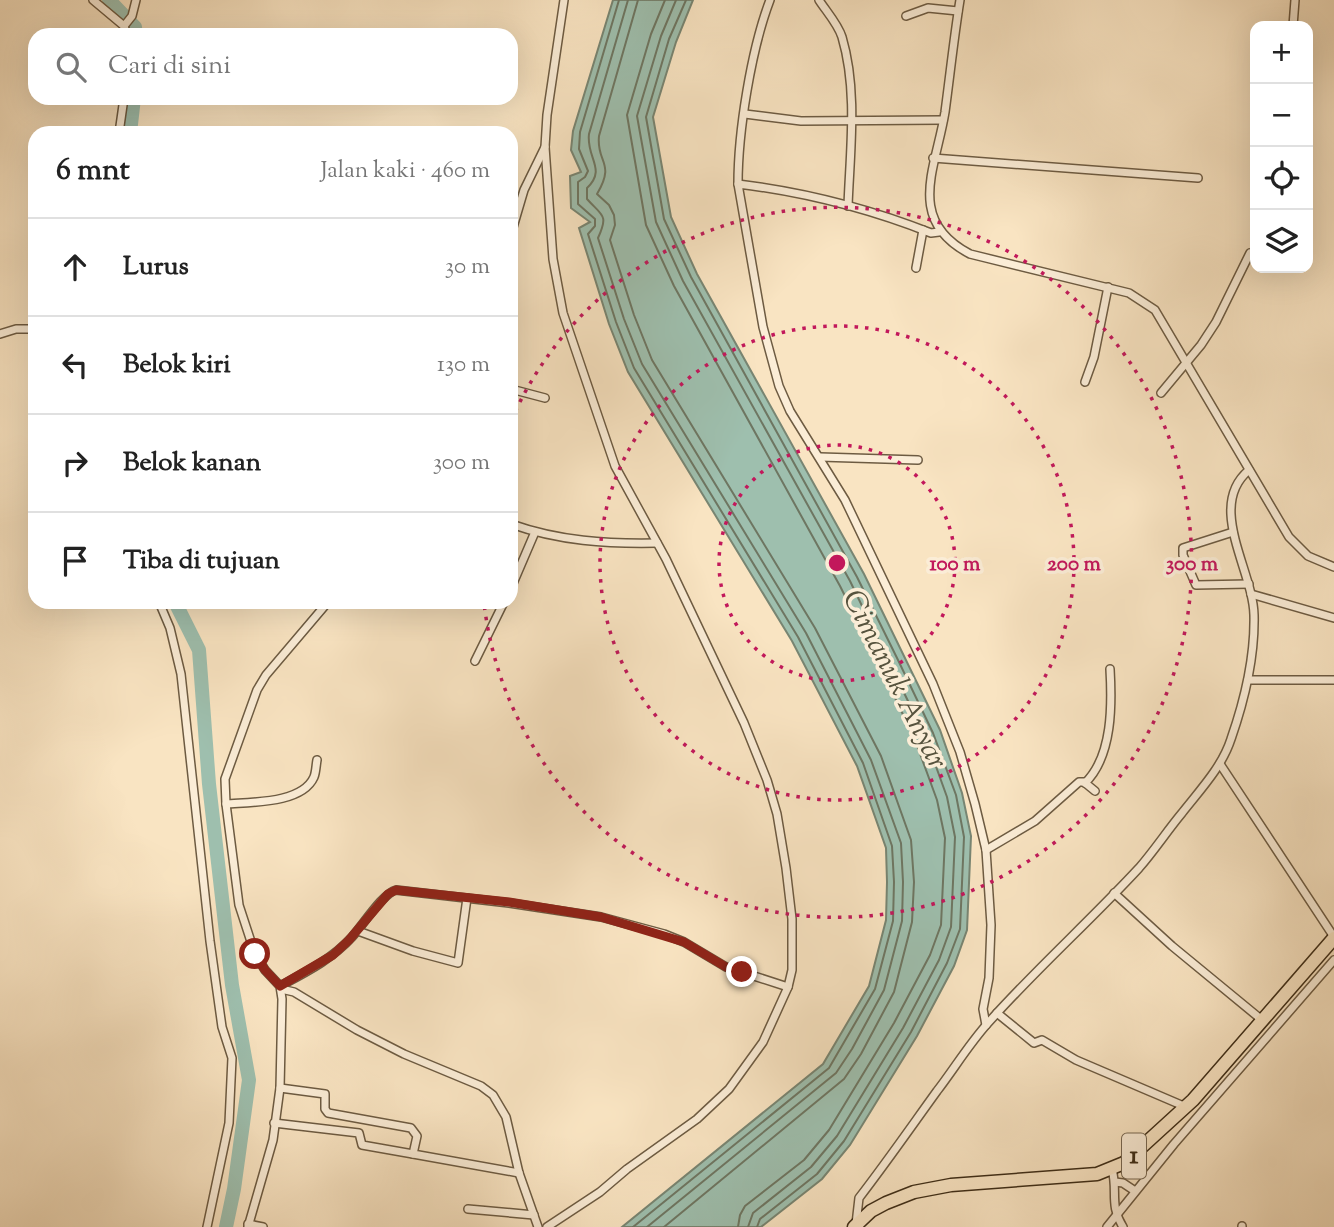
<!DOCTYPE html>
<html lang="id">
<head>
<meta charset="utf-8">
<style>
  :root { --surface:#fff; --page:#f2f2f2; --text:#222; --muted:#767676; --line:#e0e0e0 }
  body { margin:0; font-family:"Sorts Mill Goudy",serif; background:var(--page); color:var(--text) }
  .controls { position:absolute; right:21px; top:21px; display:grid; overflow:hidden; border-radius:14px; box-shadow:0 7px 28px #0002 }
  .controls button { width:63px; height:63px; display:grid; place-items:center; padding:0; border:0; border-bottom:2px solid var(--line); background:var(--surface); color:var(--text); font:35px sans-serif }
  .stop { position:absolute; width:21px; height:21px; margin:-16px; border:5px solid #8f2418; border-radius:50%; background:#fff }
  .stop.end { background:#8f2418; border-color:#fff; box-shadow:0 2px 7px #0008 }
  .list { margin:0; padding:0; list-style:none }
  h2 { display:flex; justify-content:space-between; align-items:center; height:91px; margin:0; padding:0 28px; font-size:30px }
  h2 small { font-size:23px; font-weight:400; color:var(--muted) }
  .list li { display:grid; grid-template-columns:46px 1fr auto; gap:21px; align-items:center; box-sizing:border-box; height:98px; padding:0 28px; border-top:2px solid var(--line) }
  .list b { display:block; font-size:26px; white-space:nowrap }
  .list em { font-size:23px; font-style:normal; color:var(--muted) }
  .icon { flex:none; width:38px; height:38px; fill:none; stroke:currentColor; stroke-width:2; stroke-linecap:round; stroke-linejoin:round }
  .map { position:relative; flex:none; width:1334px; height:1227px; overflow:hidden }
  .search { position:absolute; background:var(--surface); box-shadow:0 7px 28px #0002; left:28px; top:28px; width:490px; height:77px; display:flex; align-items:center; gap:18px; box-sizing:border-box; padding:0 24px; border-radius:21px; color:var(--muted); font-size:26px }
  .panel { position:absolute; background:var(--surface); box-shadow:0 7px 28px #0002; left:28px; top:126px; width:490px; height:483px; border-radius:21px }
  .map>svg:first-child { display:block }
  .water { fill:#9ebfae; stroke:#788572; stroke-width:2 }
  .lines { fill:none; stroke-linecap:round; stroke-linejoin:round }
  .shore { stroke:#6e7662; stroke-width:2 }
  .river { stroke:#9ebfae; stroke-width:14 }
  .minor-casing { stroke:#6d5b42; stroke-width:10 }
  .trunk-casing { stroke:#3e2d17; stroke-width:15 }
  .minor { stroke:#fbedd7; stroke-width:7 }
  .trunk { stroke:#f9e4c2; stroke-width:12 }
  .route { stroke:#8f2418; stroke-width:9 }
  .ring { fill:none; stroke:#c2185b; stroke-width:3.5; stroke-dasharray:3.5 7 }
  .labels { text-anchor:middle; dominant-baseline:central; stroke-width:7; stroke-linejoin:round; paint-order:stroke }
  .shield { fill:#fbedd7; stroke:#776751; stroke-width:2 }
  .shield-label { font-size:26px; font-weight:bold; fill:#3e2d17 }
  .water-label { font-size:30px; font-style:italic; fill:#56523d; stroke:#fbedd7 }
  .centre { fill:#c2185b; stroke:#fbedd7; stroke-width:3.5 }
  .ring-label { font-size:21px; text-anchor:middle; font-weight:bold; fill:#c2185b; stroke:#fbedd7; stroke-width:7; stroke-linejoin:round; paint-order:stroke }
</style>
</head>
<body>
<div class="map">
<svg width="1334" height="1227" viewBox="0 0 1334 1227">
  <rect width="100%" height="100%" fill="#f9e4c2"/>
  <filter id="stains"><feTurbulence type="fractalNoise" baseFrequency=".00286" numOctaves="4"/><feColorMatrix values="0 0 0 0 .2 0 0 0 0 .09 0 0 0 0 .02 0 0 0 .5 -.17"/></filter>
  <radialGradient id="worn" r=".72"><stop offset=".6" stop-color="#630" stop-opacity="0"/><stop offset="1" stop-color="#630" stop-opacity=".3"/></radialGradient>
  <!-- water -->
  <path class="water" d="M613 0H693L676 42 653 117 671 217 697 274 864 574 940 730 962 793 971 836 967 930 954 966 917 1036 850 1145 822 1179 761 1227H622L823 1064 869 986 886 920 887 882 886 848 857 766 792 641 628 372 609 324 579 228 590 222 571 208 570 176 581 172 571 150 573 131Z"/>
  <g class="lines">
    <!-- shore -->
    <g class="shore">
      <path d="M619 0 580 132 579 149 588 171 585 177 578 182V204L595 219V226L588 234 616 322 634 368 798 637 863 763 892 846 894 882 893 921 875 989 829 1068 633 1227"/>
      <path d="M628 0 589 134C586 158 607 169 587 188V199C602 216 609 214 598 238L624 319 642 364 806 633 871 760 901 843 903 882 902 921 884 990 852 1049 836 1073 647 1227"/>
      <path d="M638 0 599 136C596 163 616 162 597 194L609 205 614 215 615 225 610 240 634 315 652 360 815 628 881 756 911 840 914 882 912 922 894 992 861 1054 844 1079 664 1227"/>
      <path d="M665 0 651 34 627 115 646 225 674 286 840 586 881 668 915 740 937 800 945 838 941 925 930 955 894 1023 829 1130 804 1160 745 1206 740 1215 738 1227"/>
      <path d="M676 0 661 36 637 116 656 222 683 281 850 581 890 664 925 736 947 797 955 837 951 927 939 960 903 1028 837 1136 811 1167 753 1213 748 1227"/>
      <path d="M686 0 669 39 646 117 664 219 691 277 857 577 898 660 933 733 956 795 964 837 960 929 947 963 911 1032 844 1141 817 1174 760 1219 757 1227"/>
    </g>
    <!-- river -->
    <g class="river">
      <path d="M109 0 135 27 136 35"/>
      <path d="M130 133 134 98"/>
      <path d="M175 602 199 650 209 784 232 985 249 1080 234 1189 226 1227"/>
    </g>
    <!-- minor casing -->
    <g class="minor-casing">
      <g id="minor">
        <path d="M93 0 124 26 127 35"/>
        <path d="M819 0C826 11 838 24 842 37 858 91 850 151 848 206"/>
        <path d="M960 0C954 37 950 75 945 112 936 168 905 220 970 254L1129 293 1155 310 1289 537 1308 556 1334 567"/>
        <path d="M906 16 928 8 958 11"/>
        <path d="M124 26 132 16 136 0"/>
        <path d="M1293 26 1295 0"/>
        <path d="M745 114 801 121 943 120"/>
        <path d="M119 133 124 98"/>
        <path d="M933 158 1198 178"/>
        <path d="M1308 160V178"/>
        <path d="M738 184C738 132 751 50 770 0"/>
        <path d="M939 232 931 233C870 209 804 192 738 184L763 327 779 386 790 411 845 500 933 684 960 752 975 804 986 850 991 925 989 978 983 1009 986 1025"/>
        <path d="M511 234 524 190 545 147"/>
        <path d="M916 268 923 230"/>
        <path d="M0 334 16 329H35"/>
        <path d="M1085 382 1094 357 1108 287"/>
        <path d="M511 389 545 398"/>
        <path d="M1161 393 1201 345 1216 322 1250 253"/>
        <path d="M820 457 918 460"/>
        <path d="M511 524C559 541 607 544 657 543"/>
        <path d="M1233 532 1183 548V555L1196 585 1249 584"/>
        <path d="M511 588 535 532"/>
        <path d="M1251 594 1334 618"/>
        <path d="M159 602 170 628 181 674 210 941 222 1027 232 1058 229 1123 207 1227"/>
        <path d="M475 661 504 602"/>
        <path d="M1248 680H1334"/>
        <path d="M1220 764 1334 937"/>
        <path d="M1085 783C1113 756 1112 703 1110 669"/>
        <path d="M226 804C250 802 302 804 314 777 316 772 316 765 317 760"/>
        <path d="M986 850 1035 821 1079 782H1084L1095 791"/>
        <path d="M1114 893 1172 946 1262 1020"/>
        <path d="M358 931 413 951 458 963 467 898"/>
        <path d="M280 986C306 972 332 959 352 937 363 925 383 893 396 890L509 903 601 917 664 934 684 942 726 967 788 987"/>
        <path d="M281 989 294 992 357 1030 404 1054 481 1086 493 1095 506 1117 519 1173 538 1227"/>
        <path d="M997 1013 1034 1043 1042 1040 1076 1060 1186 1107"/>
        <path d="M280 1088 325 1094V1109L328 1113 411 1128 417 1136 413 1154 519 1173"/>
        <path d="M274 1123 359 1133 362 1145 413 1154"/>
        <path d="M1112 1169C1118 1191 1109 1205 1123 1227"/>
        <path d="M1115 1182 1123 1183 1135 1191"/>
        <path d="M468 1209 534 1215"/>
        <path d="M248 1224 263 1227"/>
        <path d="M856 1224 859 1198C886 1163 911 1127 937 1091 954 1069 969 1044 988 1023 1036 969 1090 921 1139 868 1154 851 1167 831 1182 813 1200 790 1222 767 1231 739 1245 699 1255 657 1254 615 1253 570 1206 506 1249 470"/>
        <path d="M1242 1226V1227"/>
        <path d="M248 1227 273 1140 280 1088 282 999 280 986 265 970 255 954 239 905 226 804 225 779 257 690 266 675 328 602"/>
        <path d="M547 1227 600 1192 627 1169 697 1119 729 1089 763 1042 788 987 792 970V919L786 868 777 814 767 780 744 723 666 559 615 466 563 313 553 259 545 147 547 115 564 0"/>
        <path d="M1107 1227 1174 1144 1334 960"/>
      </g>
    </g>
    <!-- trunk casing -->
    <g class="trunk-casing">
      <path id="trunk" d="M854 1227 871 1211 886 1203 914 1192 951 1185 1097 1174 1124 1163 1193 1100 1334 938"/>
    </g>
    <!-- minor -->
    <use href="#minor" class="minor"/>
    <!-- trunk -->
    <use href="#trunk" class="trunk"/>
  </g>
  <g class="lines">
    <!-- route -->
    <path class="route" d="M255 954 265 970 280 986 333 955 349 940 388 894 396 890 509 902 601 917 684 942 726 967 742 972"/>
  </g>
  <!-- distance rings -->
  <g class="ring">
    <circle cx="837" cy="563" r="118"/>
    <circle cx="837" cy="563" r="237"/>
    <path d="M511 421A355 355 0 1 1 484 603"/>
  </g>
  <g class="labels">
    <!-- shield labels -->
    <rect class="shield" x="1122" y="1133.5" width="24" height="45" rx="5"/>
    <g class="shield-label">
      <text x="1134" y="1156">1</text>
    </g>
    <!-- water labels -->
    <g class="water-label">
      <text transform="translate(894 680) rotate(63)">Cimanuk Anyar</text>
    </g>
  </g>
  <circle cx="837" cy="563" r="10" class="centre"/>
  <g class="ring-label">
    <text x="955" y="570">100 m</text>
    <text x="1074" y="570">200 m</text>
    <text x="1192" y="570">300 m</text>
  </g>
  <rect width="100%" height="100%" filter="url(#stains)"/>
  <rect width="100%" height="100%" fill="url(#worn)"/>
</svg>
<div class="controls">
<button>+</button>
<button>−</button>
<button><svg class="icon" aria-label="locate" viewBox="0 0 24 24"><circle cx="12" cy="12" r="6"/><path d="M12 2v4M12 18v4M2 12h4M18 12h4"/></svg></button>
<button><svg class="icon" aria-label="layers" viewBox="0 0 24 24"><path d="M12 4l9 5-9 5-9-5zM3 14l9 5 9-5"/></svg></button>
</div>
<div class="stop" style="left:255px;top:954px"></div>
<div class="stop end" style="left:742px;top:972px"></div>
<div class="search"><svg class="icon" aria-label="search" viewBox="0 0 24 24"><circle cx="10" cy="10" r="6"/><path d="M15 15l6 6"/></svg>Cari di sini</div>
<section class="panel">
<h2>6 mnt<small>Jalan kaki · 460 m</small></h2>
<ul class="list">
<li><svg class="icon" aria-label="ahead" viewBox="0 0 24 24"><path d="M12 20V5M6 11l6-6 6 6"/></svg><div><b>Lurus</b></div><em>30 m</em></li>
<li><svg class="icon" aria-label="left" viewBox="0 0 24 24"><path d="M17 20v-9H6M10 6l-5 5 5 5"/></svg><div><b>Belok kiri</b></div><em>130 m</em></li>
<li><svg class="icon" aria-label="right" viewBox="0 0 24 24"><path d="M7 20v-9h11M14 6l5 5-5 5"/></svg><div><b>Belok kanan</b></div><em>300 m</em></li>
<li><svg class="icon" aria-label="arrive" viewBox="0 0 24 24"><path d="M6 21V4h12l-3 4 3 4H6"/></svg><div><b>Tiba di tujuan</b></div></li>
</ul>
</section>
</div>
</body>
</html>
